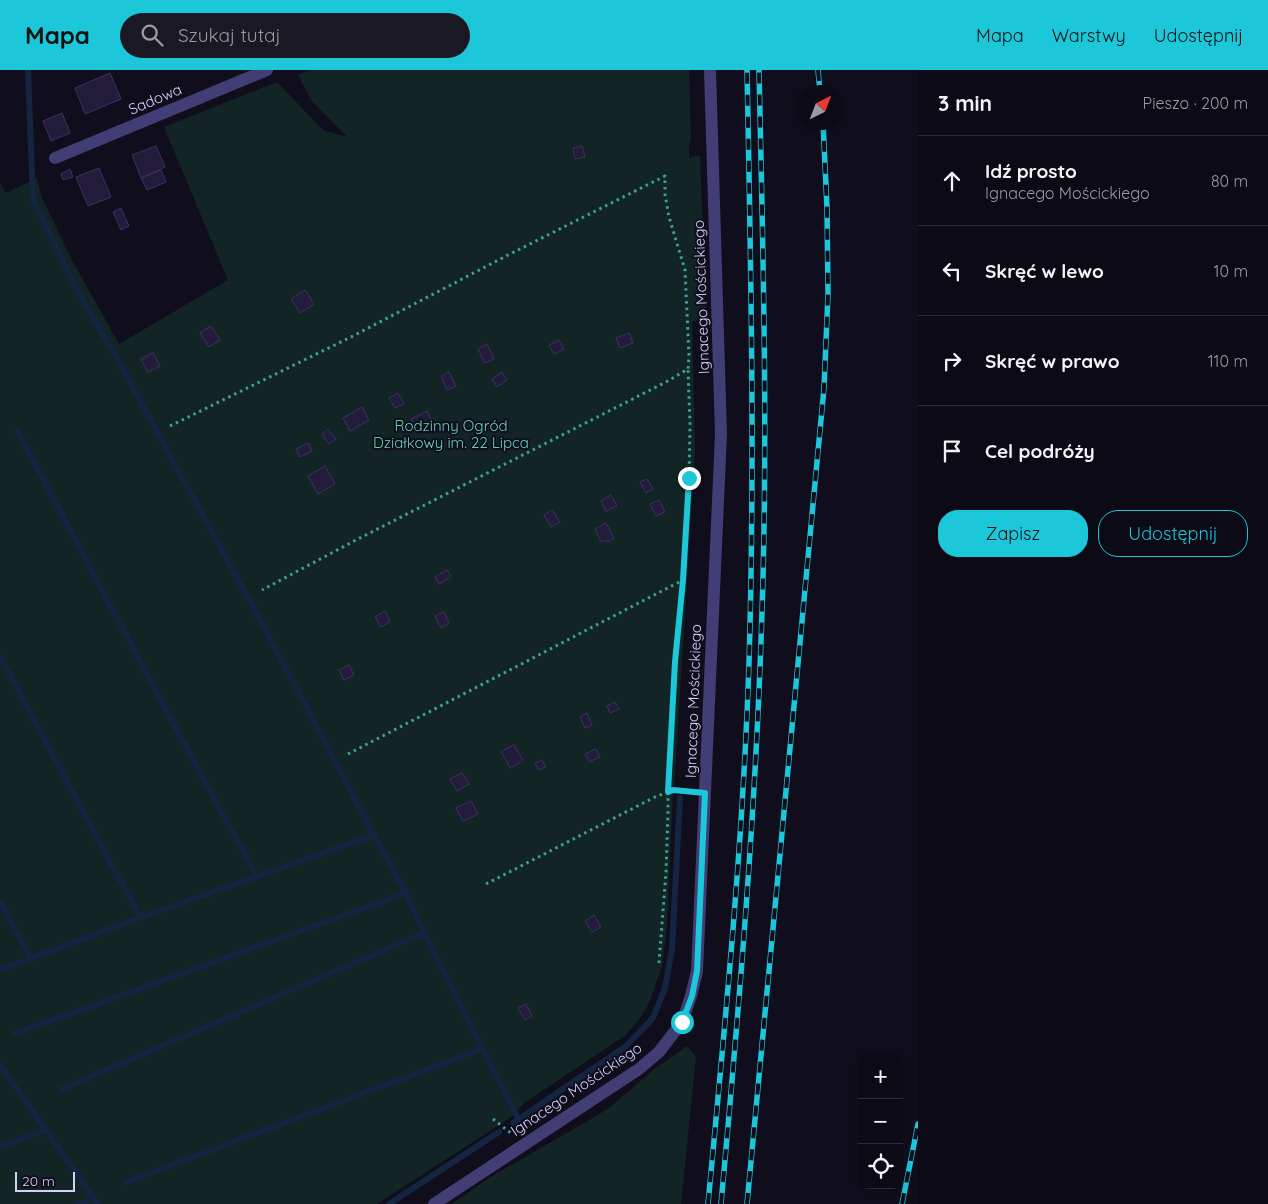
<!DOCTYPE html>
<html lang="pl">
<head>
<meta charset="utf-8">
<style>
  :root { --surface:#0c0a15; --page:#1a1822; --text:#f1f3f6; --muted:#9a9aa0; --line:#2c2b34; --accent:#1bc7d9 }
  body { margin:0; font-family:Quicksand,sans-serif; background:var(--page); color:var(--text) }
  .controls { position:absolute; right:15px; bottom:15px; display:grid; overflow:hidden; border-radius:10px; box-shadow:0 2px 8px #0003 }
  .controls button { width:45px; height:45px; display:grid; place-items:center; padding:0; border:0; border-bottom:1px solid var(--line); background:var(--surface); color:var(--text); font:25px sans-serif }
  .compass { position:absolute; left:798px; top:15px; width:45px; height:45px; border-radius:50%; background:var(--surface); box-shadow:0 2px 8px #0003; rotate:42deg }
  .scale { position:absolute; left:15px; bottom:12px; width:60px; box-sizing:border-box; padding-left:5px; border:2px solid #d3cff9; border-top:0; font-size:14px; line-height:18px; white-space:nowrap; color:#d3cff9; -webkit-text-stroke:4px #100e1c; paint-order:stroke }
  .stop { position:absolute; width:15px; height:15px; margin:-11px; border:4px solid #1bc7d9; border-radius:50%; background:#fff }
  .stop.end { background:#1bc7d9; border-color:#fff; box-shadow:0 1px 5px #0008 }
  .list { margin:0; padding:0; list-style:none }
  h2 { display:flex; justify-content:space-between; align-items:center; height:65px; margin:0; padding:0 20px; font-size:21px }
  h2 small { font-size:16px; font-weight:400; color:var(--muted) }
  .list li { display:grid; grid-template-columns:32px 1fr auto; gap:15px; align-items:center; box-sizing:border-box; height:90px; padding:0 20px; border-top:1px solid var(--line) }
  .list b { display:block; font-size:19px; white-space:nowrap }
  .list p { margin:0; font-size:16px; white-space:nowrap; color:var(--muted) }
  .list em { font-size:16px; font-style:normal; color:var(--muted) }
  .actions { display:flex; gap:10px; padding:15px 20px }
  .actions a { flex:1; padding:11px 0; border:1px solid var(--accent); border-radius:20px; text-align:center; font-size:18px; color:var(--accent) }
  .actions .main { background:var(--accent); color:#111 }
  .icon { flex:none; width:28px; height:28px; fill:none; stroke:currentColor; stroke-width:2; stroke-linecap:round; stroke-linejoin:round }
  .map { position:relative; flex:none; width:918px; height:1134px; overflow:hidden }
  header { display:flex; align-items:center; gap:30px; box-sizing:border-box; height:70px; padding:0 25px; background:var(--accent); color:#111 }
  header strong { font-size:24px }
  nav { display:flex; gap:28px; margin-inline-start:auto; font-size:18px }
  .search { width:350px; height:45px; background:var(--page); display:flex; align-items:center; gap:12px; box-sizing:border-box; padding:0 18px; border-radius:28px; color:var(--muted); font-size:19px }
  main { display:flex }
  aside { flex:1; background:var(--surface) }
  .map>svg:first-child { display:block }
  .green { fill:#122524 }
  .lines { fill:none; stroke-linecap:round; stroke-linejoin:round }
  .stream { stroke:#132540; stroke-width:6 }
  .building { fill:#221c3a; stroke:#3b3164 }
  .path { stroke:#3ba099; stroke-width:3; stroke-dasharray:2.5 4; stroke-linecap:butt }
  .minor { stroke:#403e75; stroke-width:12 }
  .rail-casing { stroke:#1bc7d9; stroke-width:5.5 }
  .rail { stroke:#100e1c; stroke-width:4; stroke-dasharray:11; stroke-linecap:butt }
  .route { stroke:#1bc7d9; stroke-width:6 }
  .labels { text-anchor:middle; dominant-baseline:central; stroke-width:4; stroke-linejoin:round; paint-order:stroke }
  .street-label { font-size:15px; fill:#d3cff9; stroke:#100e1c }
  .park-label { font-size:15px; fill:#65cfb3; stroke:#100e1c }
</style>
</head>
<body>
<header>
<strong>Mapa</strong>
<div class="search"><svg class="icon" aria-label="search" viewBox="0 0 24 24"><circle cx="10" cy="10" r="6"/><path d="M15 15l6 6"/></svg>Szukaj tutaj</div>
<nav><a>Mapa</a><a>Warstwy</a><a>Udostępnij</a></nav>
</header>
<main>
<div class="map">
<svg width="918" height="1134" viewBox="0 0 918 1134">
  <rect width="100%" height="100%" fill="#100e1c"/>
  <!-- green -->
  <g class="green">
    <path d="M311 0H689L691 70 689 75V88L700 85 706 250 692 251 695 380 675 705 673 721 667 856 662 897 650 930 641 947 626 965 524 1033 513 1046 377 1134H0V112L6 123 37 108 41 126 72 190 119 274 228 210 164 57 277 12 323 60 347 67 312 31 298 5Z"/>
    <path d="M687 976 696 987 681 1134H452L489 1108 608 1039 653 1000Z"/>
  </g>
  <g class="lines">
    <!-- stream -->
    <g class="stream">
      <path d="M28 0 33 130 76 218 125 303 264 557 374 765 406 823 424 863 518 1048"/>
      <path d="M18 362 159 627 257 807"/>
      <path d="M0 587 140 847"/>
      <path d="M0 831 31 888"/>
      <path d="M0 900 120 855 374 765"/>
      <path d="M14 964 406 823"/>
      <path d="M0 995 98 1134"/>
      <path d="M62 1019 424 863"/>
      <path d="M513 1053 625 977 653 948 665 918 672 879 680 728"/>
      <path d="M0 1077 46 1060"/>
      <path d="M126 1112 482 979"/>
      <path d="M78 1134 94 1128"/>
      <path d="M389 1134 499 1062"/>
    </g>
  </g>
  <!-- building -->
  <g class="building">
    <path d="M110 3 121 29 85 44 75 18Z"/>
    <path d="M62 43 70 63 51 71 43 51Z"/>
    <path d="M156 76 165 97 141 108 132 85Z"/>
    <path d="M582 76 585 87 575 89 573 78Z"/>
    <path d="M99 98 111 127 88 136 76 107Z"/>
    <path d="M70 99 73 107 63 110 61 104Z"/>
    <path d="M161 100 166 112 147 120 141 108Z"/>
    <path d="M121 138 129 156 121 160 113 142Z"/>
    <path d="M305 220 314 234 300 243 291 229Z"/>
    <path d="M211 256 220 270 209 277 200 263Z"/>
    <path d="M629 263 633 273 620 278 616 268Z"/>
    <path d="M559 270 564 279 554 284 549 275Z"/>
    <path d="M487 274 494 289 485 293 478 279Z"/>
    <path d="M153 283 160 296 148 302 141 289Z"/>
    <path d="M449 302 456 316 447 320 441 306Z"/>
    <path d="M502 302 507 310 497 317 492 309Z"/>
    <path d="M398 323 404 334 395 338 389 328Z"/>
    <path d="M362 337 369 350 350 361 343 348Z"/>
    <path d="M427 341 432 352 417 360 411 349Z"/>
    <path d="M328 359 336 369 329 374 322 364Z"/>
    <path d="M308 373 312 381 300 387 296 379Z"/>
    <path d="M325 396 335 414 318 424 308 406Z"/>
    <path d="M647 409 653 419 646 423 640 412Z"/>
    <path d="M611 425 617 436 606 441 601 431Z"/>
    <path d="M659 430 665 442 656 446 650 434Z"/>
    <path d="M552 440 560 452 551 457 544 445Z"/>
    <path d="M606 453 614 468 607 472 606 470 601 472 595 459Z"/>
    <path d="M447 500 451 507 439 514 435 507Z"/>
    <path d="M385 541 390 552 381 557 375 547Z"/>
    <path d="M444 542 449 553 441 558 435 546Z"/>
    <path d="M349 595 354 605 344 610 339 600Z"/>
    <path d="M615 632 619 639 610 643 607 636Z"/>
    <path d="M587 643 592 655 585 658 580 647Z"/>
    <path d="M514 675 523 691 510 698 501 681Z"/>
    <path d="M596 679 600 687 589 692 585 684Z"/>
    <path d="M542 690 546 697 538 700 535 693Z"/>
    <path d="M462 703 469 714 457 721 450 709Z"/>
    <path d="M471 731 478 744 463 751 456 738Z"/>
    <path d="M594 845 601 857 592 862 585 851Z"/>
    <path d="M526 934 532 946 525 950 518 938Z"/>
  </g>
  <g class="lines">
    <!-- path -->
    <g class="path">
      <path d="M170 356 353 266 510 184 665 106V124L669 147 685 200 689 286 688 299 666 312 356 470 262 520"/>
      <path d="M348 684 683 510 689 408 690 354 688 299"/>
      <path d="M486 814 655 727 673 720 690 722"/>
      <path d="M659 893 666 802 668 742V722L673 644 675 592 683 511"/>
      <path d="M493 1049 512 1064"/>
    </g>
    <!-- minor -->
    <g class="minor">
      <path d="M55 88 267 0"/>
      <path d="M434 1134 639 999 659 982 682 952 691 926 697 901 721 364 710 0"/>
    </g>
    <!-- rail casing -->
    <g class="rail-casing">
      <g id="rail">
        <path d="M818 0 820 22"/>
        <path d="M708 1134C725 954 743 774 749 593 755 396 751 198 747 0"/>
        <path d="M721 1134C739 937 756 740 762 542 768 362 763 180 759 0"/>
        <path d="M747 1134 824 318 828 224 827 138 823 52"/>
        <path d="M902 1134 918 1054"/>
      </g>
    </g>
    <!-- rail -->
    <use href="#rail" class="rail"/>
  </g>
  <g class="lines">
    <!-- route -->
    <path class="route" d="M682 952 692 926 697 901 705 723 673 720 668 722 675 592 683 510 689 408"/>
  </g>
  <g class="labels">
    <!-- street labels -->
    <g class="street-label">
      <text transform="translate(155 29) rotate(-23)">Sadowa</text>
      <text transform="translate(701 227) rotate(-92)">Ignacego Mościckiego</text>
      <text transform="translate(693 631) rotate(-88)">Ignacego Mościckiego</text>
      <text transform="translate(576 1019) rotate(-34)">Ignacego Mościckiego</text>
    </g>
    <!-- park labels -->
    <g class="park-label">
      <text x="451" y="355">Rodzinny Ogród<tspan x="451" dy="17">Działkowy im. 22 Lipca</tspan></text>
    </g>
  </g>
</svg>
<div class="controls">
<button>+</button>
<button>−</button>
<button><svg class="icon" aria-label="locate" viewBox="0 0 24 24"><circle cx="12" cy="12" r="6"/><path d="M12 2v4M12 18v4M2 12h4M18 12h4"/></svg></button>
</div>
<svg class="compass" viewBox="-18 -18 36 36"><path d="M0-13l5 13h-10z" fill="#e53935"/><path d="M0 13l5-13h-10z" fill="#9a9aa0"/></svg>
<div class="scale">20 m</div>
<div class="stop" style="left:682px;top:952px"></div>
<div class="stop end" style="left:689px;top:408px"></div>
</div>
<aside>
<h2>3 min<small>Pieszo · 200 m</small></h2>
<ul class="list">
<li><svg class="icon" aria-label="ahead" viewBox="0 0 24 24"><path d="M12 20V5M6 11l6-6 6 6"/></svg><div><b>Idź prosto</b><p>Ignacego Mościckiego</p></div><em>80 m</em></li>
<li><svg class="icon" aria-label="left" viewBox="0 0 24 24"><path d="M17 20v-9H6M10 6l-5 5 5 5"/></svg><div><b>Skręć w lewo</b></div><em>10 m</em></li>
<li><svg class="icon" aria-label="right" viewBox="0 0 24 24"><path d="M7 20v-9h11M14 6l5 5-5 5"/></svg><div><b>Skręć w prawo</b></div><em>110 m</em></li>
<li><svg class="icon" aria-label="arrive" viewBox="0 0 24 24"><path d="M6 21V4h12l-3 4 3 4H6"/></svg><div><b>Cel podróży</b></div></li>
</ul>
<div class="actions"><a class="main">Zapisz</a><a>Udostępnij</a></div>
</aside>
</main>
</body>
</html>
